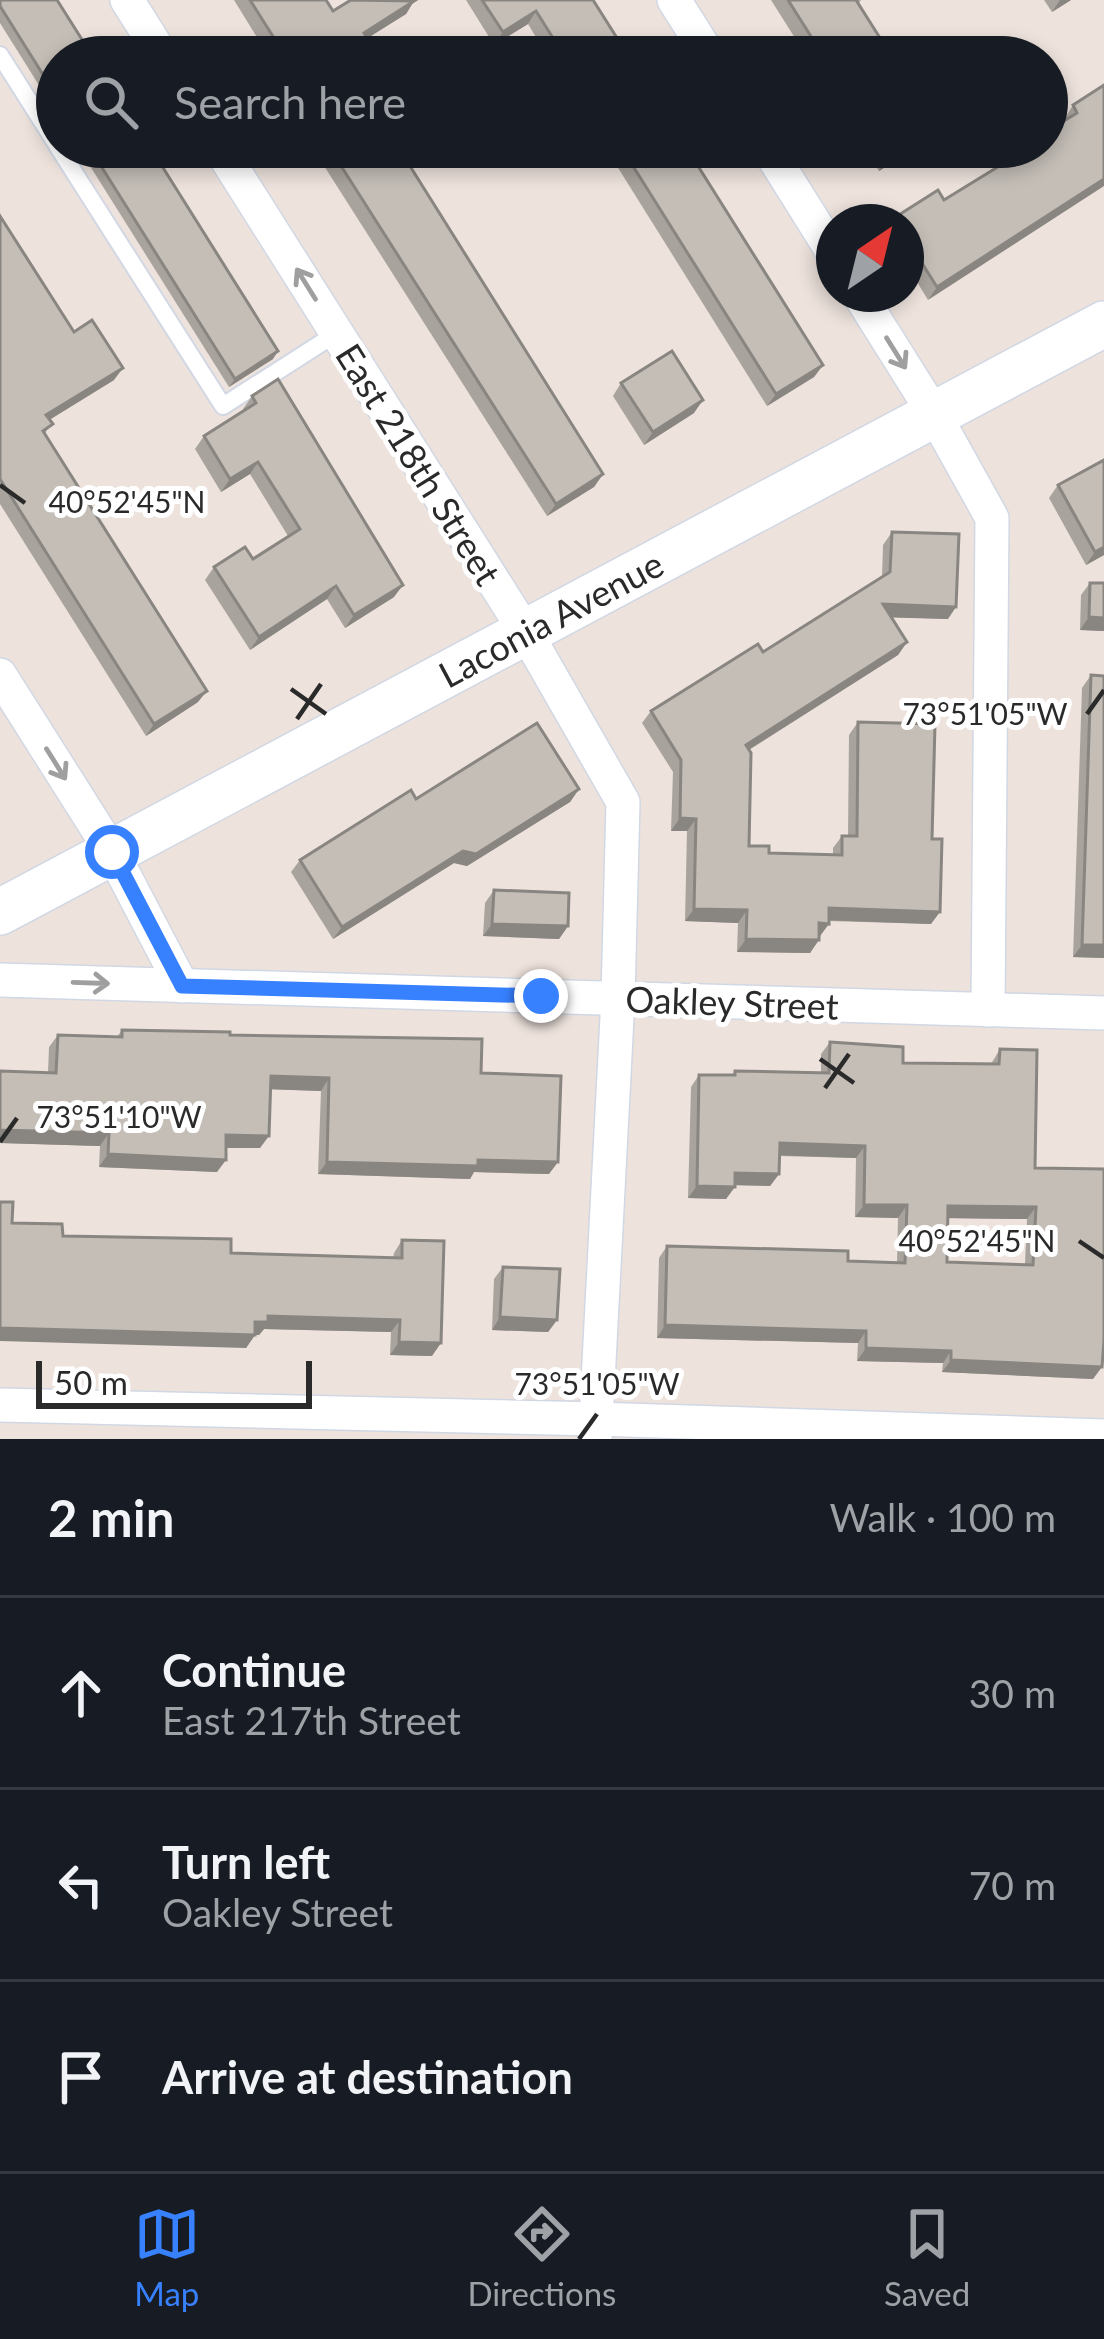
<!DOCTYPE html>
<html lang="en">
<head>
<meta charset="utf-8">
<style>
  :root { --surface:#171b24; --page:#242831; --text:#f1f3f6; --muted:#9ea1a6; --line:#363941; --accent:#3781ff }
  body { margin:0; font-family:Lato,sans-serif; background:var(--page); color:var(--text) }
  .compass { position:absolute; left:816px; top:204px; width:108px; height:108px; border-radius:50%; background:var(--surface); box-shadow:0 6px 18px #0003; rotate:35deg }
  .scale { position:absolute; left:36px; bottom:30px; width:276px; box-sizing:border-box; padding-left:12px; border:6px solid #2a2a2a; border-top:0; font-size:33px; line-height:42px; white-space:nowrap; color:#2a2a2a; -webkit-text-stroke:9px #fff; paint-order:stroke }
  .stop { position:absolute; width:36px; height:36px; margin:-27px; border:9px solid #3781ff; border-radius:50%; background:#fff }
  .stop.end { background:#3781ff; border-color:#fff; box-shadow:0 3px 12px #0008 }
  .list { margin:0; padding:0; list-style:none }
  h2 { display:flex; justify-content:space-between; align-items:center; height:156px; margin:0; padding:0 48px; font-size:51px }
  h2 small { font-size:39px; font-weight:400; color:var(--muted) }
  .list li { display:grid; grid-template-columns:78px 1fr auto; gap:36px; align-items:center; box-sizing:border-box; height:192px; padding:0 48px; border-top:3px solid var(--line) }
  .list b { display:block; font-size:45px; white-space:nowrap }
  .list p { margin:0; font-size:39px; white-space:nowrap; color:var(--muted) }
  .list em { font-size:39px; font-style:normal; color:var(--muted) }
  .icon { flex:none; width:66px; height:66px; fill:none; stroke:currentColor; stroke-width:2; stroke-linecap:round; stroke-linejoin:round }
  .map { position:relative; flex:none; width:1104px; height:1439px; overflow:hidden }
  .search { position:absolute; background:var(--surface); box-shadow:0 6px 18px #0003; left:36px; right:36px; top:36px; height:132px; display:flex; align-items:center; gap:30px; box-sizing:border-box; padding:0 42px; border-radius:66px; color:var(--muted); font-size:45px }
  .sheet { height:732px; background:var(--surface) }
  nav { display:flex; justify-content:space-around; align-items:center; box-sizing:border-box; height:168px; border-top:3px solid var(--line); background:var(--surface); font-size:33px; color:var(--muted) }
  nav a { display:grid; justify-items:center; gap:6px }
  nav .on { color:var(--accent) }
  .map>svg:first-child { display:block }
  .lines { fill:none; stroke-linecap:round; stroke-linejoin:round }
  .lane-casing { stroke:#d1d8e4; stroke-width:20 }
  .street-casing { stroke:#d1d8e4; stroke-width:36 }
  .secondary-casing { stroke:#d1d8e4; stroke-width:48 }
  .lane { stroke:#fff; stroke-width:16 }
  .street { stroke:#fff; stroke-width:33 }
  .secondary { stroke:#fff; stroke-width:45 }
  .wall { fill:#a9a39d; fill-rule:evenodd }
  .shaded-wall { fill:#898580 }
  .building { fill:#c4beb7; stroke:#898580; stroke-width:3; fill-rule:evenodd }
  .oneway { stroke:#9f9f9f }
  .route { stroke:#3781ff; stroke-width:15 }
  .ticks { fill:none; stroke:#2a2a2a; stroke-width:4.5 }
  .labels { text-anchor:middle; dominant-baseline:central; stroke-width:10; stroke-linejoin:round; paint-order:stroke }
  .street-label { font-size:36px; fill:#2a2a2a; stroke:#fff }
  .ticks-label { font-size:30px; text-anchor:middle; fill:#2a2a2a; stroke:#fff; stroke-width:10; stroke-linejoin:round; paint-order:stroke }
</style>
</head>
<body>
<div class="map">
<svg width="1104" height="1439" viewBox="0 0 1104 1439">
  <rect width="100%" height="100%" fill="#ede2dc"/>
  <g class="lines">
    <!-- lane casing -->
    <g class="lane-casing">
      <g id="lane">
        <path d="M0 55 57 145"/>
        <path d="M58 147 223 406 337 333"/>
      </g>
    </g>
    <!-- street casing -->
    <g class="street-casing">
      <g id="street">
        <path d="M127 0 163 57"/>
        <path d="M674 0 710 57"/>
        <path d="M219 147 525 631 623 802 618 998 595 1439"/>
        <path d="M767 147 834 254"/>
        <path d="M859 294 933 412 992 518 988 1010"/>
        <path d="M0 675 112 852 182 986"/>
        <path d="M0 980 1104 1013"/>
        <path d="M0 1405 596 1419 1104 1436"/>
      </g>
    </g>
    <!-- secondary casing -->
    <g class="secondary-casing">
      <g id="secondary">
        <path id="s1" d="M0 912 1104 324"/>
      </g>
    </g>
    <!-- lane -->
    <use href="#lane" class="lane"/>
    <!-- street -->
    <use href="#street" class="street"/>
    <!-- secondary -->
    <use href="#secondary" class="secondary"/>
  </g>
  <!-- wall -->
  <g class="wall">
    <path d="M0 0 57 57V114L0 23Z"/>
    <path d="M234 0H326L333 11 414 1 406 14 367 38 379 57H269Z"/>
    <path d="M466 0H593L629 57H548L528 24 494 45Z"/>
    <path d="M771 0H861L858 4 892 57H807Z"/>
    <path d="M1044 0H1071L1052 12Z"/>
    <path d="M1104 85 928 300 906 264V222H891L894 218 944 200 1021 153 1025 147H1047L1073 105Z"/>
    <path d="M78 147H150L273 359 229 387Z"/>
    <path d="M312 147H398L603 474 594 487 547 516Z"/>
    <path d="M605 147H686L823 365 814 377 767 406Z"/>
    <path d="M864 147H916L879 171Z"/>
    <path d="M0 216 65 321 114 380 50 419 45 435 198 702 146 736 0 504Z"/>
    <path d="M621 383 694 413 644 445 613 396Z"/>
    <path d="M252 396 394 597 345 628 327 599 250 650 205 580 214 567 253 559 288 536 250 474 221 492 195 449 204 436 244 411 243 409Z"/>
    <path d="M1104 460V555L1086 565 1049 498 1058 485Z"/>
    <path d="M892 532 948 619 891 617 907 642 898 655 749 750V846L769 853 833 854V848L842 836H848L849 735 858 722 932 839 931 924 829 921 810 953 737 952 738 923 685 921 687 831H671L673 772 642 723 651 711 763 652 882 578 883 545Z"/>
    <path d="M1090 583H1104V631L1080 630 1081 595Z"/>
    <path d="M1091 675 1104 676V958L1073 957 1082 688Z"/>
    <path d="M579 789 570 802 467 866 454 863 333 939 291 872 300 860 416 799Z"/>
    <path d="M494 890 568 926 559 939 483 936 485 903Z"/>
    <path d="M122 1030 230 1035 481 1073 549 1174 474 1172 470 1179 318 1174 321 1091 271 1089 260 1148H226L217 1172 99 1167 100 1146 0 1143V1071L48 1073 49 1047 58 1035 117 1037Z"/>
    <path d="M830 1042 903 1063 991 1064 1000 1049 1035 1168 1104 1169V1352H1102L1093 1379 942 1372 943 1363 857 1361 858 1343 657 1338 659 1258 667 1246 848 1261 897 1263 898 1218 855 1217 856 1158 779 1156V1174L770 1186 735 1185 726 1199 688 1198 691 1087 699 1075H732L735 1071 821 1073V1054ZM947 1218 1027 1219 1025 1264 947 1262Z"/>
    <path d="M12 1223 63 1236 231 1253 393 1258 394 1253 402 1240 432 1356 390 1355 391 1332 264 1329 259 1335H255L246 1348Z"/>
    <path d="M503 1267 557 1320 548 1332 492 1330 494 1279Z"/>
  </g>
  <!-- shaded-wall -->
  <g class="shaded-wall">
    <path d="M1060 0H1071L1052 12Z"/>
    <path d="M414 1 406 14 355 46 364 33Z"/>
    <path d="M536 11 528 24 494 45 503 32Z"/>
    <path d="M905 147H916L879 171 887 158Z"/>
    <path d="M1104 179V186L928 300 937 287Z"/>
    <path d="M278 351 273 359 229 387 235 379Z"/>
    <path d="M823 365 814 377 767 406 776 394Z"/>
    <path d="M123 368 114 380 38 427 46 415Z"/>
    <path d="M703 400 694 413 644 445 653 432Z"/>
    <path d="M258 462 250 474 221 492 230 479Z"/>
    <path d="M603 474 594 487 547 516 556 504Z"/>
    <path d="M1104 547V555L1086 565 1095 552Z"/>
    <path d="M403 585 394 597 345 628 354 615Z"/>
    <path d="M336 586 327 599 250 650 259 637Z"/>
    <path d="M883 604 956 607 948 619 874 617Z"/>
    <path d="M1089 617 1104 618V631L1080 630Z"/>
    <path d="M907 642 898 655 737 757 746 745Z"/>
    <path d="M207 691 198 702 146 736 154 724Z"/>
    <path d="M579 789 570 802 467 866 454 863 333 939 342 927 463 851Z"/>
    <path d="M680 818 696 819 687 831H671Z"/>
    <path d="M829 908 940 912 931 924 821 920Z"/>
    <path d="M694 909 747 910 738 923 685 921Z"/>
    <path d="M819 923 829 924 820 936H810Z"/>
    <path d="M492 924 568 926 559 939 483 936Z"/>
    <path d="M746 939 819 940 810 953 737 952Z"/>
    <path d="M1082 945H1104V958L1073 957Z"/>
    <path d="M271 1076 329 1078 321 1091 262 1089Z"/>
    <path d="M0 1130 109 1133 100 1146 0 1143Z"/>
    <path d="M226 1135 269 1136 260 1148H218Z"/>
    <path d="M780 1143 865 1146 856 1158 771 1155Z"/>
    <path d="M108 1154 226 1160 217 1172 99 1167Z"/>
    <path d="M478 1160 558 1162 549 1174 474 1172 470 1179 318 1174 327 1162Z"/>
    <path d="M735 1173 779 1174 770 1186 727 1185Z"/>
    <path d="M697 1186 735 1187 726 1199 688 1198Z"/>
    <path d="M864 1205H907L898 1218 855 1217Z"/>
    <path d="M948 1206 1036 1207 1027 1219 939 1218Z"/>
    <path d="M268 1316 400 1320 391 1332 264 1329 259 1335H246L255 1322Z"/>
    <path d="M500 1317 557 1320 548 1332 492 1330Z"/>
    <path d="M665 1325 866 1331 858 1343 657 1338Z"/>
    <path d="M0 1328 255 1335 246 1348 0 1341Z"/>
    <path d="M399 1342 441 1343 432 1356 390 1355Z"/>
    <path d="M866 1348 951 1351 943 1363 857 1361Z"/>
    <path d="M951 1360 1102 1367 1093 1379 942 1372Z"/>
  </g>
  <!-- building -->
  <g class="building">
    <path d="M0 0H57L93 57H57V97L0 6Z"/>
    <path d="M250 0H326L333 11 351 0 414 1 364 33 379 57H286Z"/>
    <path d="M482 0H593L629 57H565L536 11 503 32Z"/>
    <path d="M788 0H856L892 57H824Z"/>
    <path d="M1104 85V179L937 287 906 238V222H896L894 218 938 190 944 200 1030 147H1047V131L1077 113 1073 105Z"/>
    <path d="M89 147H150L278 351 235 379Z"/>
    <path d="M329 147H398L603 474 556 504Z"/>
    <path d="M621 147H686L823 365 776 394Z"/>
    <path d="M880 147H905L887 158Z"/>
    <path d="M0 216 74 332 92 320 123 368 46 415 53 424 43 431 207 691 154 724 0 479Z"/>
    <path d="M672 351 703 400 653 432 621 383Z"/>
    <path d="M278 379 403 585 354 615 336 586 259 637 214 567 245 547 253 559 300 529 258 462 230 479 204 436 256 403 252 396Z"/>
    <path d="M1104 460V547L1095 552 1058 485Z"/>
    <path d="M892 532 959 534 956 607 883 604 907 642 746 745 751 753 749 846H769V853L842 855V836H857L858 722 935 724 932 839H942L940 912 829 908V924L819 923V940L746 939 747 910 694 909 696 819 680 818 681 760 651 711 758 644 763 652 890 572Z"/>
    <path d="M1090 583H1104V618L1089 617Z"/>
    <path d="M1091 675 1104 676V945H1082Z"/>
    <path d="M537 723 579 789 476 854 463 851 342 927 300 860 411 790 416 799Z"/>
    <path d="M494 890 569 893 568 926 492 924Z"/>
    <path d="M122 1030 230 1032V1035L482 1039 481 1073 561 1076 558 1162 478 1160V1166L327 1162 329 1078 271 1076 269 1136 226 1135V1160L108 1154 109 1133 0 1130V1071L56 1073 58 1035 122 1037Z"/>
    <path d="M830 1042 903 1047V1063L999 1064 1000 1049 1037 1050 1035 1168 1104 1169V1340L1102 1367 951 1360V1351L866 1348V1331L665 1325 667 1246 848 1251V1261L905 1263 907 1205H864L865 1146 780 1143 779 1174 735 1173V1187L697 1186 699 1075H735V1071L829 1073ZM948 1206 1036 1207 1033 1265 947 1262Z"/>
    <path d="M0 1202H13L12 1223 62 1224 63 1236 231 1239V1253L402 1258V1240L444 1241 441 1343 399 1342 400 1320 268 1316V1322H255V1335L0 1328Z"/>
    <path d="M503 1267 560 1269 557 1320 500 1317Z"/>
  </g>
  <!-- one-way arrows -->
  <defs><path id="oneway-shaft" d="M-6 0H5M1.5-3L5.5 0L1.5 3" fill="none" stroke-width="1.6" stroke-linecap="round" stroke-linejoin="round" transform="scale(3)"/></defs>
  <g class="oneway">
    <use href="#oneway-shaft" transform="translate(306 284) rotate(-122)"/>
    <use href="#oneway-shaft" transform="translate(896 353) rotate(58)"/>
    <use href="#oneway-shaft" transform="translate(56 764) rotate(58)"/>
    <use href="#oneway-shaft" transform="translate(91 983) rotate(2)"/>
  </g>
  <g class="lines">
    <!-- route -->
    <path class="route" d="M112 852 182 986 541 996"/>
  </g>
  <!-- ticks -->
  <path class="ticks" d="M0 485 25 503M291 689 326 714M1087 714 1104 690M297 719 321 684M820 1059 854 1083M825 1088 849 1054M0 1142 17 1118M1079 1241 1104 1258M579 1439 597 1414"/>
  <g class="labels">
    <!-- street labels -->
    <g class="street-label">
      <text transform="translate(419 464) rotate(58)">East 218th Street</text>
      <text stroke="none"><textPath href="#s1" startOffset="624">Laconia Avenue</textPath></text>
      <text transform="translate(732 1002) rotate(2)">Oakley Street</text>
    </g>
  </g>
  <g class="ticks-label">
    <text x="127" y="513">40°52'45"N</text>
    <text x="985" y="725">73°51'05"W</text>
    <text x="119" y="1128">73°51'10"W</text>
    <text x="977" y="1252">40°52'45"N</text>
    <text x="597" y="1395">73°51'05"W</text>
  </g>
</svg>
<svg class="compass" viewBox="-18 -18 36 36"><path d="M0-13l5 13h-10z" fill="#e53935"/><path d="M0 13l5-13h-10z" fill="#9ea1a6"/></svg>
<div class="scale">50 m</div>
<div class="stop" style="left:112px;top:852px"></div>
<div class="stop end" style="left:541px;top:996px"></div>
<div class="search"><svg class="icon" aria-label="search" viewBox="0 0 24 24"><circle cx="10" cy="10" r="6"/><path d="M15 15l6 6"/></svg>Search here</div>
</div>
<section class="sheet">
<h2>2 min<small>Walk · 100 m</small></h2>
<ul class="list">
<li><svg class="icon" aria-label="ahead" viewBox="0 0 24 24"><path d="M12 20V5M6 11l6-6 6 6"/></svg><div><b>Continue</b><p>East 217th Street</p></div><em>30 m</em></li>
<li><svg class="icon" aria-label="left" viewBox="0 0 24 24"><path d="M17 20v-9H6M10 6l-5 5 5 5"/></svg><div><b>Turn left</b><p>Oakley Street</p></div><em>70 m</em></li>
<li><svg class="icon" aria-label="arrive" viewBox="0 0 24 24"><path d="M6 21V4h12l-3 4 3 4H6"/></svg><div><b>Arrive at destination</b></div></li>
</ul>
</section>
<nav>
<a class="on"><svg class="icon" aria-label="map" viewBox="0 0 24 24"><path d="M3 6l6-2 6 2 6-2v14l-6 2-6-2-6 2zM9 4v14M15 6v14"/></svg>Map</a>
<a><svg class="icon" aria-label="directions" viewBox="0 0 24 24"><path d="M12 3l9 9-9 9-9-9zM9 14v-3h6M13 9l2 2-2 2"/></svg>Directions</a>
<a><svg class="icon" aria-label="saved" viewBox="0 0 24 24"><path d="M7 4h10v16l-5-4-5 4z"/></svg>Saved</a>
</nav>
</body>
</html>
